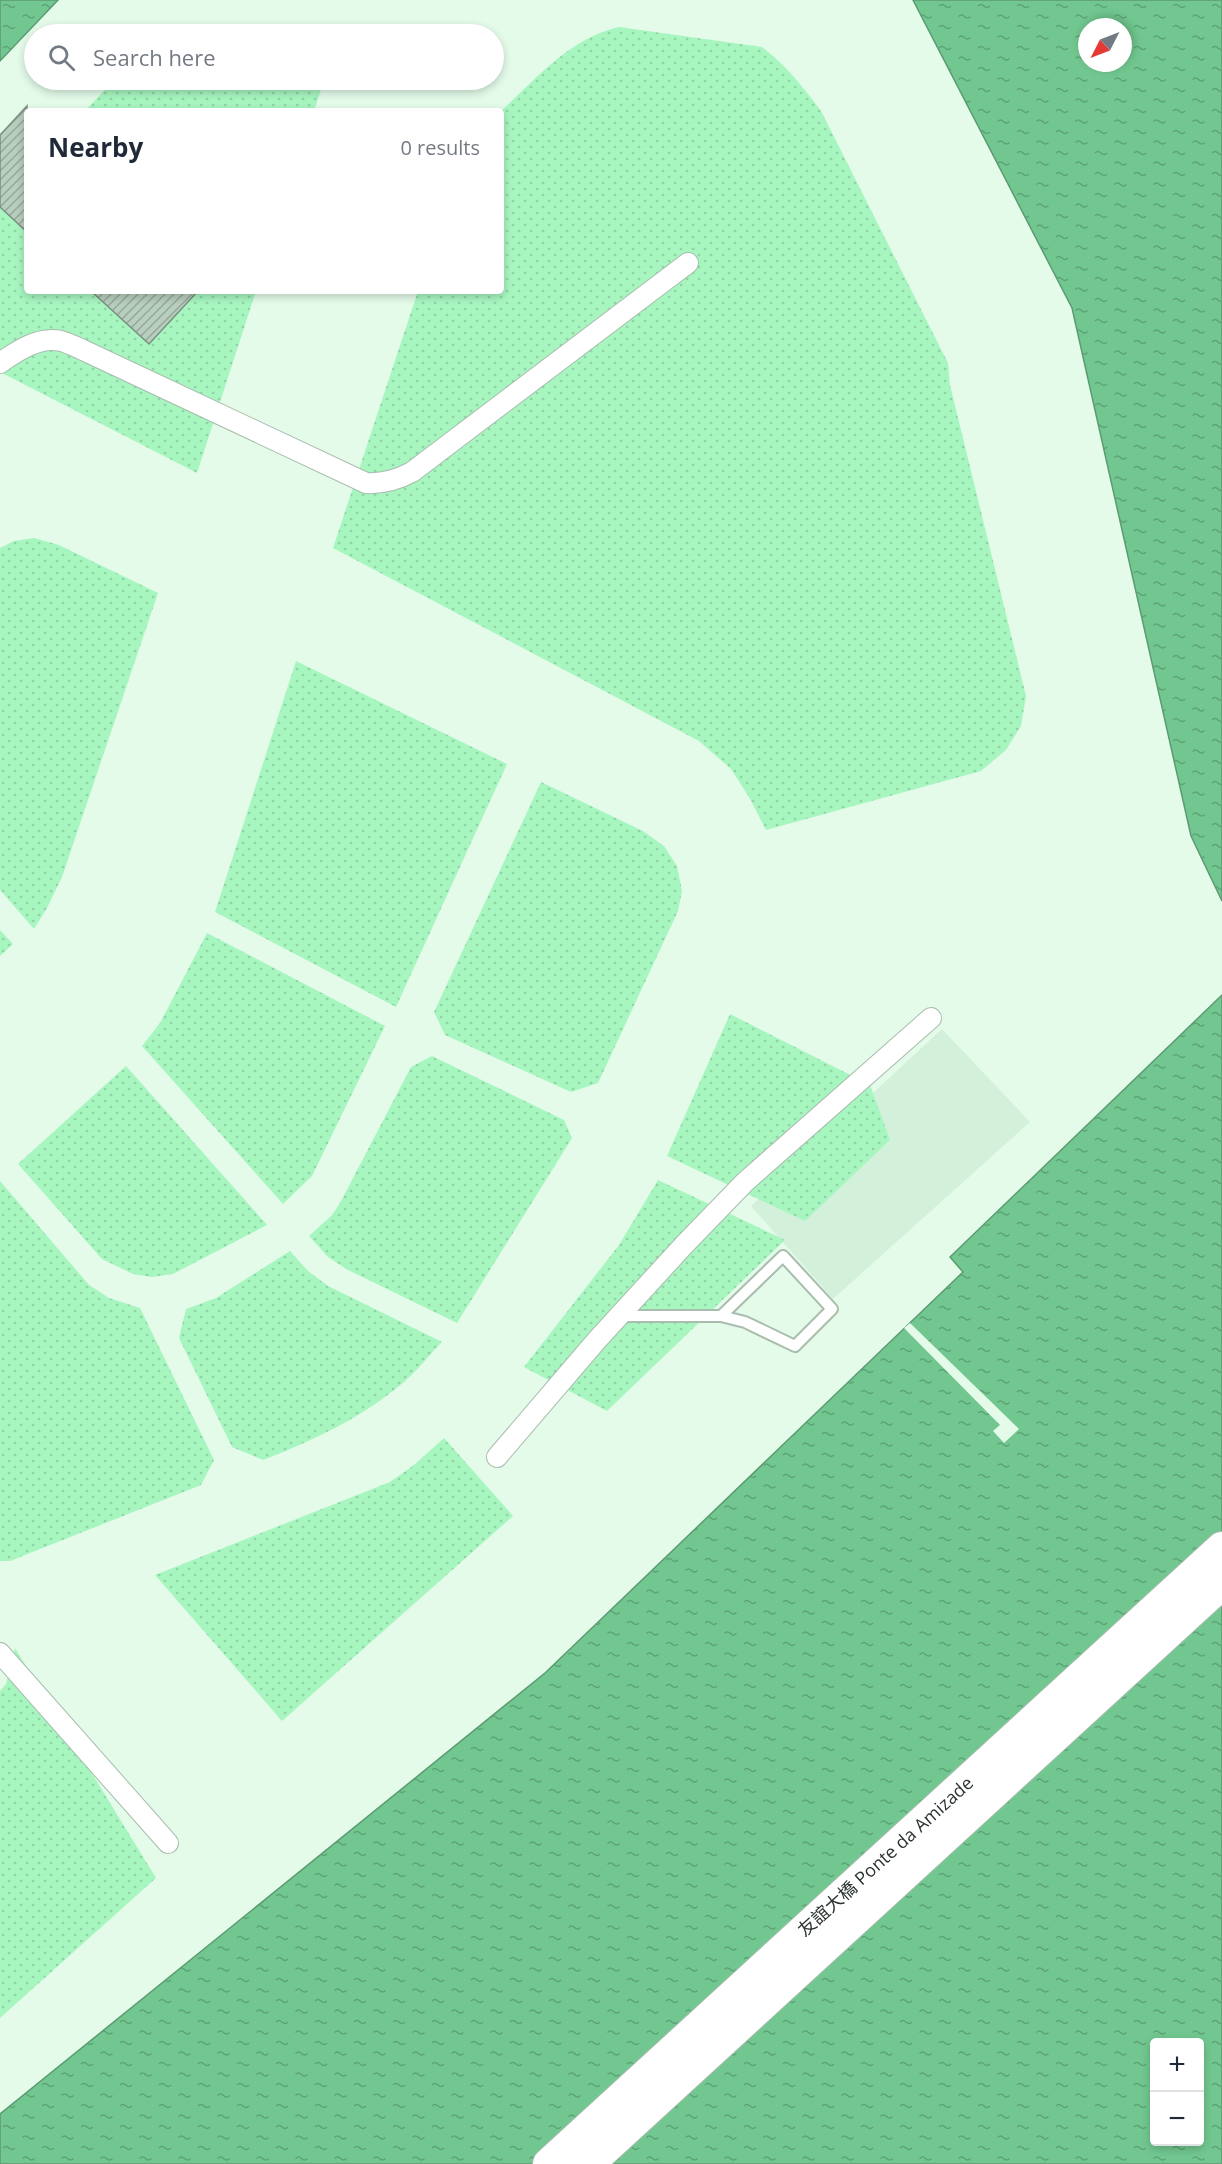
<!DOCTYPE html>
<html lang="en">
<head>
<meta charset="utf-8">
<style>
  :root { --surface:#fff; --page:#f6f6f7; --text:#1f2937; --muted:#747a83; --line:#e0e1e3 }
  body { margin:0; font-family:"Open Sans","Noto Sans SC",sans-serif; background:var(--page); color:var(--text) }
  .controls { position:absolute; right:18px; bottom:18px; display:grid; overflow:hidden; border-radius:6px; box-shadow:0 3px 9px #0003 }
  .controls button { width:54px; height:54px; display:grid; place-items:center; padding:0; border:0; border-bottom:2px solid var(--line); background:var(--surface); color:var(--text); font:30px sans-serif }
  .compass { position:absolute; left:1078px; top:18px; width:54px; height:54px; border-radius:50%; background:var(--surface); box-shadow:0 3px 9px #0003; rotate:228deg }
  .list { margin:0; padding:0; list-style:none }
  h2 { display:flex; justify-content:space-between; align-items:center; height:78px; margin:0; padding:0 24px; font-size:26px }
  h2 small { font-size:20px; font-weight:400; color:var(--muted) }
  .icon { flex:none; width:33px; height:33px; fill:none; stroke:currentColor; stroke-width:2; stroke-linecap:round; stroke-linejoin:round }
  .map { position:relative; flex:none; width:1222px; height:2164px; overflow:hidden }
  .search { position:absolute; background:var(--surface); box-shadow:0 3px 9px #0003; left:24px; top:24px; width:480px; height:66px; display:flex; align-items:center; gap:15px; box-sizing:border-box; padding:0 21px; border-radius:33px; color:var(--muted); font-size:22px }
  .panel { position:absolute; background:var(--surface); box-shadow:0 3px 9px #0003; left:24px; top:108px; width:480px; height:186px; border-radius:6px }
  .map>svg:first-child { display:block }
  .built { fill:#d3f0da }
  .green { fill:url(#green-dots) }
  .water { fill:url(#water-ripples); stroke:#5c9b72; stroke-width:1.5; fill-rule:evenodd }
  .pier { fill:#e4fbea }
  .building { fill:url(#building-hatch); stroke:#7a8f80; stroke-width:1.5 }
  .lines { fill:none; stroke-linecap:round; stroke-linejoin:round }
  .lane-casing { stroke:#a8bdae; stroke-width:14 }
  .street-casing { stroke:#a8bdae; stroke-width:22 }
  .primary-casing { stroke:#a8bdae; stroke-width:34 }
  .lane { stroke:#fff; stroke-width:10 }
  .street { stroke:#fff; stroke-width:20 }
  .primary { stroke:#fff; stroke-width:32 }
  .labels { text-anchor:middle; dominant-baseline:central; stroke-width:6; stroke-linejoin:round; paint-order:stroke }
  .street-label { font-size:18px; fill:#2b342e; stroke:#fff }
</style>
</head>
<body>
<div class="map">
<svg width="1222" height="2164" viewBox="0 0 1222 2164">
  <defs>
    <pattern id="green-dots" width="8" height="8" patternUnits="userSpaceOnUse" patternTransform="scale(1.5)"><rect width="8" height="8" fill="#a7f6c0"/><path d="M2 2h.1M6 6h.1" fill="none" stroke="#90d4a5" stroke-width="1.8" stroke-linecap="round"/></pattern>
    <pattern id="water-ripples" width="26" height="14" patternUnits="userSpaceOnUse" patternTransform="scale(1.5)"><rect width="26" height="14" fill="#71c78f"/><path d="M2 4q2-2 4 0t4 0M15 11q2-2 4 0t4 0" fill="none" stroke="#5da275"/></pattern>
    <pattern id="building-hatch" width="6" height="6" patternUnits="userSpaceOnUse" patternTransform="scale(1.5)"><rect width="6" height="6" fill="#b8cebe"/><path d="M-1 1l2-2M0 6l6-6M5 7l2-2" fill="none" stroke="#96a89b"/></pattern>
  </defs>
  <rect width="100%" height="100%" fill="#e4fbea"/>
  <!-- built -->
  <path class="built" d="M942 1029 1030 1122 833 1299 751 1206Z"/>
  <!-- green -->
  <g class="green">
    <path d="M619 27 762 47C786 65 803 87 821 111L948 363 950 385 1026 696 1021 726 1006 750 981 771 766 830 749 797 731 769 699 741 333 548 418 291H501V111C537 78 570 38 619 27Z"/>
    <path d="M114 80H324L314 111H85Z"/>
    <path d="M27 172V291H256L197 473 0 372V201Z"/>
    <path d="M34 538 59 545 158 593 62 877 47 908 34 929 0 890V548L14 541Z"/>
    <path d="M296 661 507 764 396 1007 215 912Z"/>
    <path d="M541 782 643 831 664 846 677 866 682 891 678 911 598 1083 571 1092 445 1035 434 1012Z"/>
    <path d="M0 930 13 944 0 956Z"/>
    <path d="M207 933 385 1026 312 1176 283 1204 142 1046 160 1023Z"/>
    <path d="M730 1014 870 1085 890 1140 805 1221 667 1156Z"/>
    <path d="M432 1056 564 1120 572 1138 457 1323 348 1270 328 1257 309 1236 332 1215 340 1203 411 1067Z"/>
    <path d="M126 1066 267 1225 173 1274 152 1277 133 1274 102 1259 18 1164Z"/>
    <path d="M658 1180 785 1240 607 1411 524 1367 619 1245Z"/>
    <path d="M0 1181 89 1285 109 1298 140 1308 214 1460 201 1485 10 1561H0Z"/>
    <path d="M290 1251 308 1271 328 1286 442 1342C429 1355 418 1370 404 1382 362 1418 314 1440 263 1460L232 1447 179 1338 186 1309 216 1298Z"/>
    <path d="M444 1438 513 1516 282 1721 155 1575 390 1482 414 1465Z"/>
    <path d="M15 1648 156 1878 0 2018V1691L6 1684Z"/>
  </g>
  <!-- water -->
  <g class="water">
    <path d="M0 0H58L0 61Z"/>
    <path d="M913 0H1222V901L1191 836 1072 308ZM1087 27H1123V63H1087Z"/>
    <path d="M1222 995V2164H0V2114L545 1673 963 1272 950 1257ZM1154 2042H1200V2142H1154Z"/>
  </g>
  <!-- pier -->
  <path class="pier" d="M910 1323 1019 1429 1004 1443 993 1431 1000 1425 904 1328Z"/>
  <!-- building -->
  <g class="building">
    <path d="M27 106V232L0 207V135Z"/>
    <path d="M91 291H198L149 344Z"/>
  </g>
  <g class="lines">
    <!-- lane casing -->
    <g class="lane-casing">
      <path id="lane" d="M620 1316H721L745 1322 795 1346 832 1309 783 1256 721 1316"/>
    </g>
    <!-- street casing -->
    <g class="street-casing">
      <g id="street">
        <path d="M0 363C17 351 39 336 61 341 68 343 76 347 83 350L366 483C383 484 397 480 412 472L688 263"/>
        <path d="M497 1457 597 1340 684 1245 745 1182 931 1018"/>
        <path d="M0 1653 168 1843"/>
      </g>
    </g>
    <!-- primary casing -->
    <g class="primary-casing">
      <g id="primary">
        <path d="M549 2164 1222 1548"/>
        <path d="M588 2164 1222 1583"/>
      </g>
    </g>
    <!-- lane -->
    <use href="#lane" class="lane"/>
    <!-- street -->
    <use href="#street" class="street"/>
    <!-- primary -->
    <use href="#primary" class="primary"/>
  </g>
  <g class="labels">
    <!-- street labels -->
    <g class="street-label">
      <text transform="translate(885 1856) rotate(-42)">友誼大橋 Ponte da Amizade</text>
    </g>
  </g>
</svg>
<div class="controls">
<button>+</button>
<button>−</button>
</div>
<svg class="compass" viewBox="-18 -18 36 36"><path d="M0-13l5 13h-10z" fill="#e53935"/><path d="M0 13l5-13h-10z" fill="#747a83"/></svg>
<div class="search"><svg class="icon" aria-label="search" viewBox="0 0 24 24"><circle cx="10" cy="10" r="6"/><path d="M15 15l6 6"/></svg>Search here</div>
<section class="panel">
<h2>Nearby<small>0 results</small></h2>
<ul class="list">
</ul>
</section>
</div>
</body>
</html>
